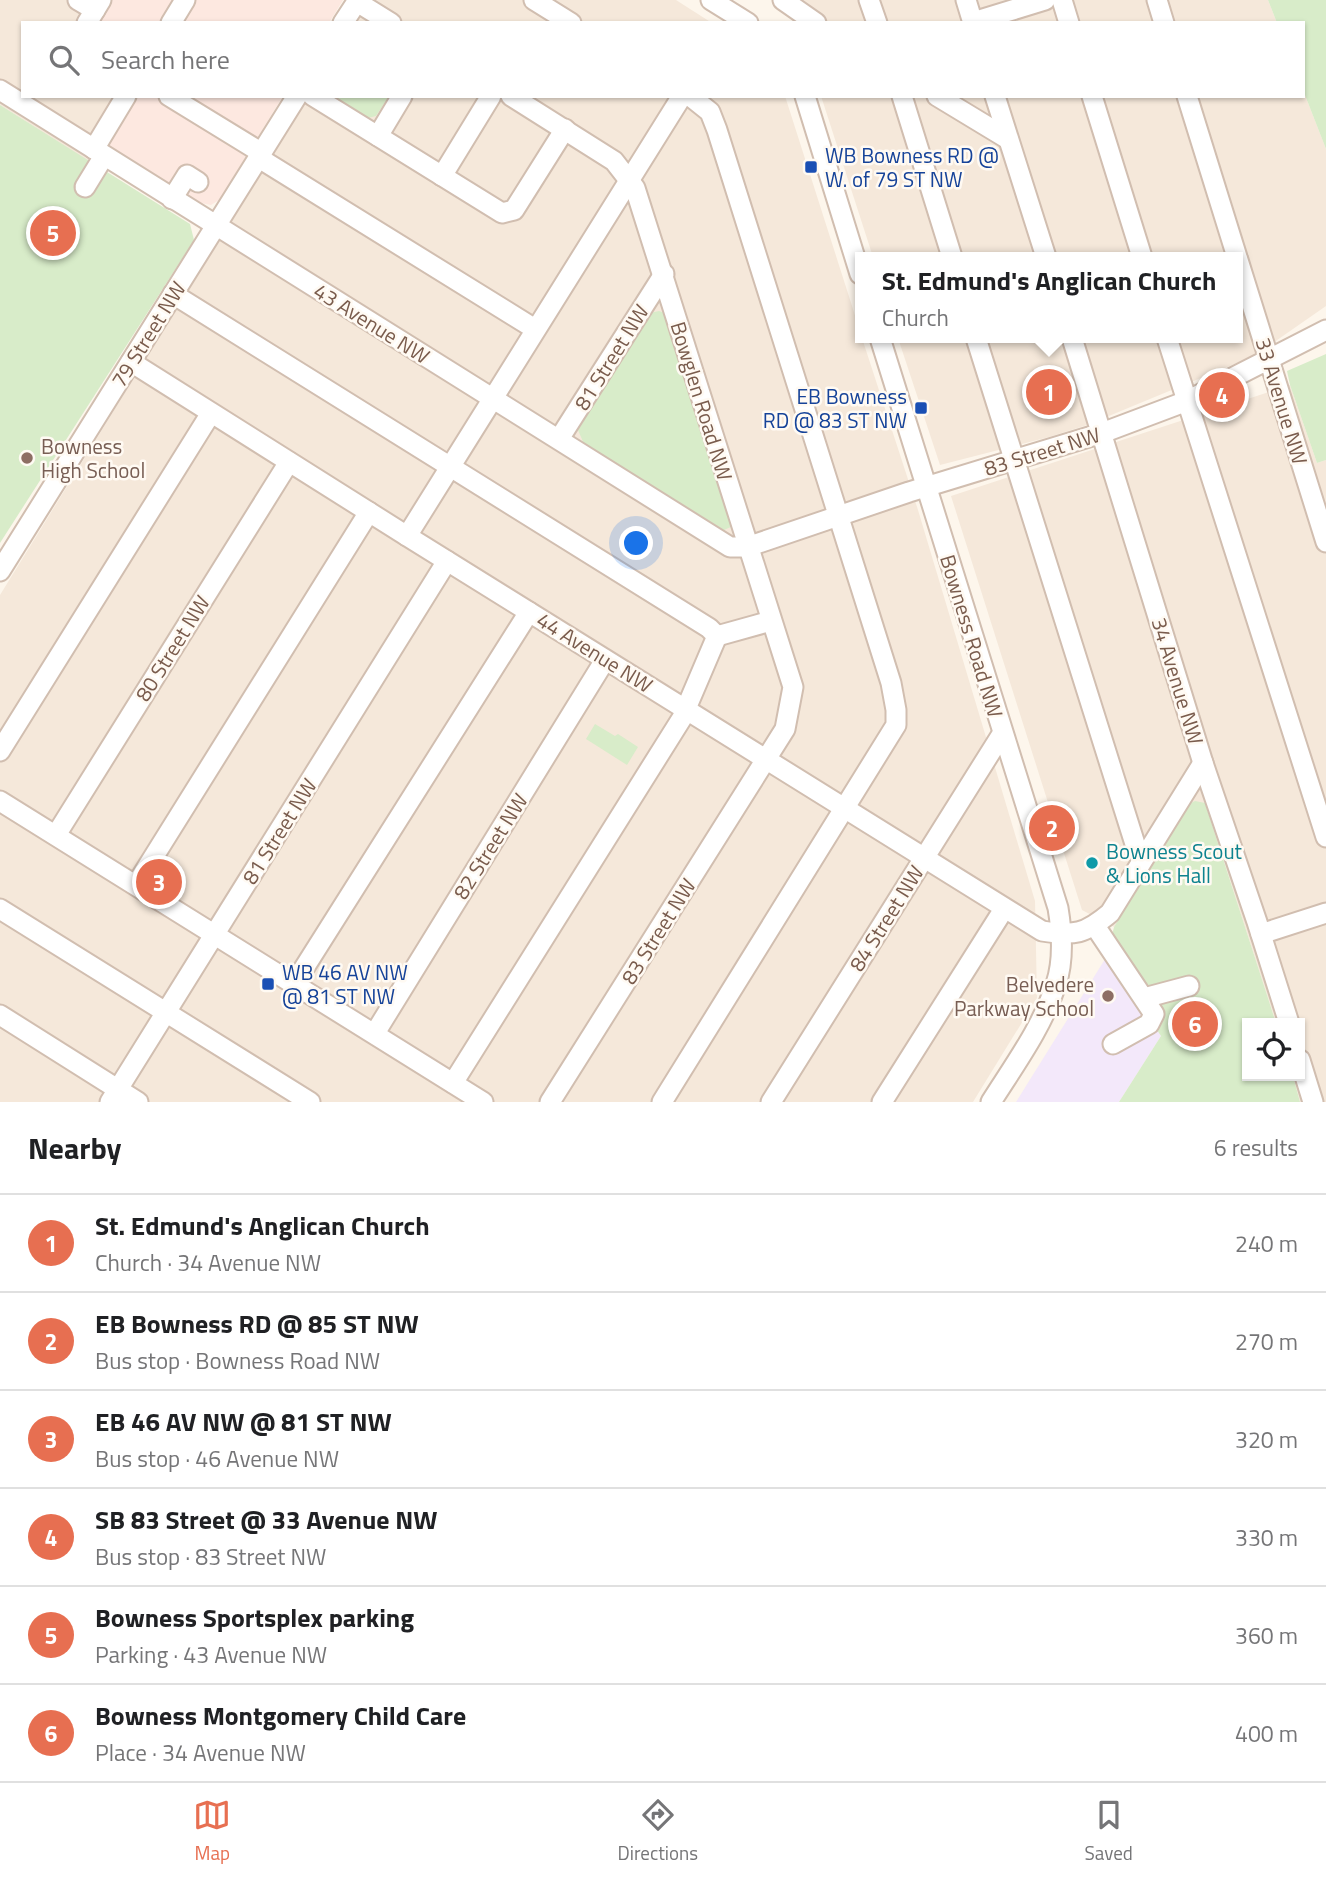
<!DOCTYPE html>
<html lang="en">
<head>
<meta charset="utf-8">
<style>
  :root { --surface:#fff; --page:#f6f6f6; --text:#202124; --muted:#757577; --line:#e0e0e0; --accent:#e76f51 }
  body { margin:0; font-family:"Titillium Web",sans-serif; background:var(--page); color:var(--text) }
  .controls { position:absolute; right:21px; bottom:21px; display:grid; overflow:hidden; border-radius:0px; box-shadow:0 2px 5px #0004 }
  .controls button { width:63px; height:63px; display:grid; place-items:center; padding:0; border:0; border-bottom:2px solid var(--line); background:var(--surface); color:var(--text); font:35px sans-serif }
  .you { position:absolute; left:637px; top:544px; width:24px; height:24px; margin:-18px; border:5px solid #fff; border-radius:50%; background:#1a73e8; box-shadow:0 0 0 10px #1a73e833 }
  .badge { display:grid; place-items:center; width:46px; height:46px; border-radius:50%; background:var(--accent); color:#fff; font-size:23px; font-weight:700 }
  .pin { position:absolute; translate:-50% -50%; border:4px solid #fff; box-shadow:0 2px 7px #0006 }
  .popup { position:absolute; left:855px; top:252px; width:388px; height:91px; box-sizing:border-box; display:grid; place-content:center; border-radius:0px; background:var(--surface); filter:drop-shadow(0 2px 5px #0005); font-size:23px; white-space:nowrap; color:var(--muted) }
  .popup b { font-size:26px; color:var(--text) }
  .popup::after { content:''; position:absolute; left:50%; top:100%; margin-left:-14px; border:14px solid transparent; border-top-color:var(--surface) }
  .list { margin:0; padding:0; list-style:none }
  h2 { display:flex; justify-content:space-between; align-items:center; height:91px; margin:0; padding:0 28px; font-size:30px }
  h2 small { font-size:23px; font-weight:400; color:var(--muted) }
  .list li { display:grid; grid-template-columns:46px 1fr auto; gap:21px; align-items:center; box-sizing:border-box; height:98px; padding:0 28px; border-top:2px solid var(--line) }
  .list b { display:block; font-size:26px; white-space:nowrap }
  .list p { margin:0; font-size:23px; white-space:nowrap; color:var(--muted) }
  .list em { font-size:23px; font-style:normal; color:var(--muted) }
  .icon { flex:none; width:38px; height:38px; fill:none; stroke:currentColor; stroke-width:2; stroke-linecap:round; stroke-linejoin:round }
  .map { position:relative; flex:none; width:1326px; height:1102px; overflow:hidden }
  .search { position:absolute; background:var(--surface); box-shadow:0 2px 5px #0004; left:21px; right:21px; top:21px; height:77px; display:flex; align-items:center; gap:18px; box-sizing:border-box; padding:0 24px; border-radius:0px; color:var(--muted); font-size:26px }
  .sheet { height:679px; background:var(--surface) }
  nav { display:flex; justify-content:space-around; align-items:center; box-sizing:border-box; height:98px; border-top:2px solid var(--line); background:var(--surface); font-size:19px; color:var(--muted) }
  nav a { display:grid; justify-items:center; gap:4px }
  nav .on { color:var(--accent) }
  .map>svg:first-child { display:block }
  .residential { fill:#f5e8da }
  .commercial { fill:#fde8e0 }
  .education { fill:#f3e8fa }
  .green { fill:#d8ecc9 }
  .lines { fill:none; stroke-linecap:round; stroke-linejoin:round }
  .minor-casing { stroke:#d1beb0; stroke-width:23 }
  .minor { stroke:#fff; stroke-width:19 }
  .transit-dot { fill:#1a4fb4; stroke:#fffaf3; stroke-width:2.5 }
  .education-dot { fill:#8d6e63; stroke:#fffaf3; stroke-width:2.5 }
  .culture-dot { fill:#0f9aa8; stroke:#fffaf3; stroke-width:2.5 }
  .labels { text-anchor:middle; dominant-baseline:central; stroke-width:5; stroke-linejoin:round; paint-order:stroke }
  .transit-label { font-size:21px; fill:#164399; stroke:#fffaf3; text-anchor:start }
  .street-label { font-size:21px; fill:#7a5c4d; stroke:#fffaf3 }
  .education-label { font-size:21px; fill:#785e54; stroke:#fffaf3; text-anchor:start }
  .culture-label { font-size:21px; fill:#0d838f; stroke:#fffaf3; text-anchor:start }
</style>
</head>
<body>
<div class="map">
<svg width="1326" height="1102" viewBox="0 0 1326 1102">
  <rect width="100%" height="100%" fill="#fdf6ec"/>
  <!-- residential -->
  <g class="residential">
    <path d="M0 0H91L80 23H23V96H118L92 138 90 162 0 105Z"/>
    <path d="M370 0H676L712 23H355Z"/>
    <path d="M790 0H1268L1277 23H796Z"/>
    <path d="M1303 90 1326 149V306L1254 356 1087 425 1049 437 940 465 898 338H1238V257H873L821 96H1303Z"/>
    <path d="M308 96H785L860 331V338H862L918 510 1035 901 1037 998 973 1102H0V595Z"/>
    <path d="M1290 385 1317 463 1326 460V1102H1300L1293 1076H1300V1023H1276L1205 803 1187 805 1114 927 1082 910 951 496Z"/>
  </g>
  <!-- commercial -->
  <g class="commercial">
    <path d="M91 0H179L165 23H80Z"/>
    <path d="M195 0H343L329 23H181Z"/>
    <path d="M135 96H283L219 200 211 205 201 203 105 143Z"/>
  </g>
  <!-- education -->
  <path class="education" d="M1107 956 1161 1036 1119 1102H1016Z"/>
  <!-- green -->
  <g class="green">
    <path d="M1268 0H1326V149L1303 90V23H1277Z"/>
    <path d="M332 96H389L376 116 368 118Z"/>
    <path d="M0 105 190 224 194 240 0 543Z"/>
    <path d="M659 311 665 313 733 526 724 530 584 444 578 430 650 313Z"/>
    <path d="M1326 354V460L1317 463 1290 385 1287 371Z"/>
    <path d="M595 724 615 736 618 734 638 747 627 765 586 739Z"/>
    <path d="M1195 801 1205 803 1276 1023H1247V1076H1293L1300 1102H1119L1161 1036 1107 956 1114 927 1187 805Z"/>
  </g>
  <g class="lines">
    <!-- minor casing -->
    <g class="minor-casing">
      <g id="minor">
        <path d="M78 0 95 10"/>
        <path d="M534 0 571 23"/>
        <path d="M711 0 748 23"/>
        <path d="M783 0 816 23"/>
        <path d="M869 0 877 23"/>
        <path d="M966 0 973 23"/>
        <path d="M1062 0 1069 23"/>
        <path d="M1157 0 1164 23"/>
        <path d="M357 2 391 23"/>
        <path d="M973 22 1045 0"/>
        <path d="M87 23 101 0"/>
        <path d="M171 23 185 0"/>
        <path d="M343 23 358 0"/>
        <path d="M0 90 730 547H747L909 492 1102 433 1187 401 1326 330"/>
        <path d="M169 96 262 153"/>
        <path d="M313 96 502 213 514 210 565 129"/>
        <path d="M511 96 614 161 635 188 793 687 785 729 550 1102"/>
        <path d="M805 96 860 274"/>
        <path d="M902 96 952 257"/>
        <path d="M937 96 1008 139"/>
        <path d="M995 96 1046 257"/>
        <path d="M1092 96 1142 257"/>
        <path d="M1187 96 1237 257"/>
        <path d="M378 136 402 96"/>
        <path d="M94 149 126 96"/>
        <path d="M259 158 535 329"/>
        <path d="M442 176 491 96"/>
        <path d="M85 187 104 156"/>
        <path d="M172 199 187 175 198 182"/>
        <path d="M1238 260 1326 542"/>
        <path d="M173 294 709 628 717 636 682 718 453 1083"/>
        <path d="M880 338 1058 908C1062 932 1064 960 1056 984 1043 1026 1015 1064 991 1102"/>
        <path d="M976 338 1135 844 1143 859"/>
        <path d="M1072 338 1203 763 1257 922 1289 1023"/>
        <path d="M1167 338 1326 837"/>
        <path d="M131 362 407 536 1042 931C1075 936 1085 934 1110 913L1203 763"/>
        <path d="M559 439 664 274"/>
        <path d="M407 536 682 96"/>
        <path d="M0 571 297 96"/>
        <path d="M717 636 771 621"/>
        <path d="M0 751 211 413"/>
        <path d="M0 801 483 1102"/>
        <path d="M56 835 289 462"/>
        <path d="M136 885 369 512"/>
        <path d="M0 909 310 1102"/>
        <path d="M1095 926 1154 1014 1149 1024 1113 1044"/>
        <path d="M1261 934 1326 913"/>
        <path d="M294 984 529 612"/>
        <path d="M1144 998 1189 986"/>
        <path d="M0 1015 138 1102"/>
        <path d="M375 1033 605 660"/>
        <path d="M1300 1060 1313 1102"/>
        <path d="M110 1102 447 561"/>
        <path d="M662 1102 896 725V710L891 683 717 130 710 112 690 96"/>
        <path d="M771 1102 1002 734"/>
        <path d="M882 1102 1004 909"/>
      </g>
    </g>
    <!-- minor -->
    <use href="#minor" class="minor"/>
  </g>
  <!-- markers -->
  <g class="transit-dot">
    <rect x="804" y="160" width="14" height="14" rx="3.5"/>
    <rect x="914" y="401" width="14" height="14" rx="3.5"/>
    <rect x="261" y="977" width="14" height="14" rx="3.5"/>
  </g>
  <g class="education-dot">
    <circle cx="27" cy="458" r="7"/>
    <circle cx="1108" cy="996" r="7"/>
  </g>
  <circle class="culture-dot" cx="1092" cy="863" r="7"/>
  <g class="labels">
    <!-- transit labels -->
    <g class="transit-label">
      <text x="825" y="155">WB Bowness RD @<tspan x="825" dy="24">W. of 79 ST NW</tspan></text>
      <text x="907" y="396" text-anchor="end">EB Bowness<tspan x="907" dy="24">RD @ 83 ST NW</tspan></text>
      <text x="282" y="972">WB 46 AV NW<tspan x="282" dy="24">@ 81 ST NW</tspan></text>
    </g>
    <!-- street labels -->
    <g class="street-label">
      <text transform="translate(372 323) rotate(32)">43 Avenue NW</text>
      <text transform="translate(148 334) rotate(-58)">79 Street NW</text>
      <text transform="translate(611 357) rotate(-58)">81 Street NW</text>
      <text transform="translate(702 401) rotate(73)">Bowglen Road NW</text>
      <text transform="translate(1282 401) rotate(73)">33 Avenue NW</text>
      <text transform="translate(1042 451) rotate(-17)">83 Street NW</text>
      <text transform="translate(972 636) rotate(73)">Bowness Road NW</text>
      <text transform="translate(172 648) rotate(-58)">80 Street NW</text>
      <text transform="translate(595 652) rotate(32)">44 Avenue NW</text>
      <text transform="translate(1178 681) rotate(73)">34 Avenue NW</text>
      <text transform="translate(279 831) rotate(-58)">81 Street NW</text>
      <text transform="translate(490 846) rotate(-58)">82 Street NW</text>
      <text transform="translate(886 918) rotate(-58)">84 Street NW</text>
      <text transform="translate(658 931) rotate(-58)">83 Street NW</text>
    </g>
    <!-- education labels -->
    <g class="education-label">
      <text x="41" y="446">Bowness<tspan x="41" dy="24">High School</tspan></text>
      <text x="1094" y="984" text-anchor="end">Belvedere<tspan x="1094" dy="24">Parkway School</tspan></text>
    </g>
    <!-- culture labels -->
    <g class="culture-label">
      <text x="1106" y="851">Bowness Scout<tspan x="1106" dy="24">&amp; Lions Hall</tspan></text>
    </g>
  </g>
</svg>
<div class="controls">
<button><svg class="icon" aria-label="locate" viewBox="0 0 24 24"><circle cx="12" cy="12" r="6"/><path d="M12 2v4M12 18v4M2 12h4M18 12h4"/></svg></button>
</div>
<div class="you"></div>
<div class="pin badge" style="left:1049px;top:392px">1</div>
<div class="popup"><b>St. Edmund's Anglican Church</b>Church</div>
<div class="pin badge" style="left:1052px;top:828px">2</div>
<div class="pin badge" style="left:159px;top:882px">3</div>
<div class="pin badge" style="left:1222px;top:395px">4</div>
<div class="pin badge" style="left:53px;top:233px">5</div>
<div class="pin badge" style="left:1195px;top:1024px">6</div>
<div class="search"><svg class="icon" aria-label="search" viewBox="0 0 24 24"><circle cx="10" cy="10" r="6"/><path d="M15 15l6 6"/></svg>Search here</div>
</div>
<section class="sheet">
<h2>Nearby<small>6 results</small></h2>
<ul class="list">
<li><span class="badge">1</span><div><b>St. Edmund's Anglican Church</b><p>Church · 34 Avenue NW</p></div><em>240 m</em></li>
<li><span class="badge">2</span><div><b>EB Bowness RD @ 85 ST NW</b><p>Bus stop · Bowness Road NW</p></div><em>270 m</em></li>
<li><span class="badge">3</span><div><b>EB 46 AV NW @ 81 ST NW</b><p>Bus stop · 46 Avenue NW</p></div><em>320 m</em></li>
<li><span class="badge">4</span><div><b>SB 83 Street @ 33 Avenue NW</b><p>Bus stop · 83 Street NW</p></div><em>330 m</em></li>
<li><span class="badge">5</span><div><b>Bowness Sportsplex parking</b><p>Parking · 43 Avenue NW</p></div><em>360 m</em></li>
<li><span class="badge">6</span><div><b>Bowness Montgomery Child Care</b><p>Place · 34 Avenue NW</p></div><em>400 m</em></li>
</ul>
</section>
<nav>
<a class="on"><svg class="icon" aria-label="map" viewBox="0 0 24 24"><path d="M3 6l6-2 6 2 6-2v14l-6 2-6-2-6 2zM9 4v14M15 6v14"/></svg>Map</a>
<a><svg class="icon" aria-label="directions" viewBox="0 0 24 24"><path d="M12 3l9 9-9 9-9-9zM9 14v-3h6M13 9l2 2-2 2"/></svg>Directions</a>
<a><svg class="icon" aria-label="saved" viewBox="0 0 24 24"><path d="M7 4h10v16l-5-4-5 4z"/></svg>Saved</a>
</nav>
</body>
</html>
